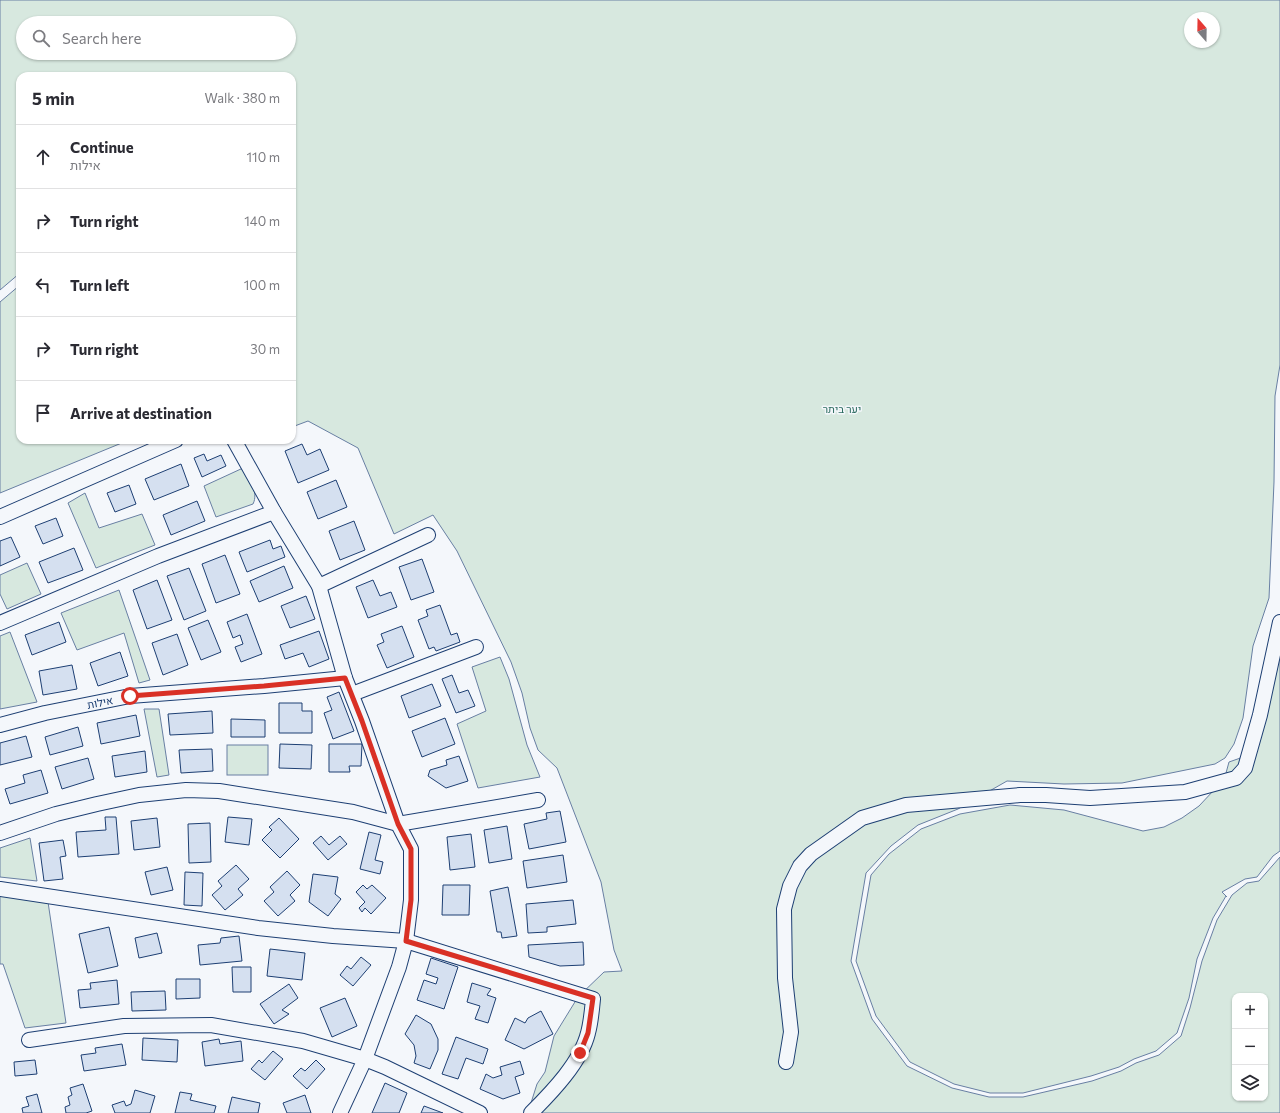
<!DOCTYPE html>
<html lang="en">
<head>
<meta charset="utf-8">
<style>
  :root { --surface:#fff; --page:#f7f7f7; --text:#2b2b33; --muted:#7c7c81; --line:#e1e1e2 }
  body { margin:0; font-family:Commissioner,Heebo,sans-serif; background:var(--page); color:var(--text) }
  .controls { position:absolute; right:12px; bottom:12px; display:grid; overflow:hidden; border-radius:8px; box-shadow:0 1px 3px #0004 }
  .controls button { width:36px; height:36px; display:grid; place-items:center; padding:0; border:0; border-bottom:1px solid var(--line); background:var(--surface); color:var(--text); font:20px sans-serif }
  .compass { position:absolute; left:1184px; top:12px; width:36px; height:36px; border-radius:50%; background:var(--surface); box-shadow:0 1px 3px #0004; rotate:340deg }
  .stop { position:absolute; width:12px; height:12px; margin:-9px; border:3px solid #d93025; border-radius:50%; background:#fff }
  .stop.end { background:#d93025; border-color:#fff; box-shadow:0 1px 4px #0008 }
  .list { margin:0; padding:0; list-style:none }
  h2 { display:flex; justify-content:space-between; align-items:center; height:52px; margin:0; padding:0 16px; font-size:17px }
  h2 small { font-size:13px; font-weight:400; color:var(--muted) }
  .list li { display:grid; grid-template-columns:26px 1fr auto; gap:12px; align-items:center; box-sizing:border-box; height:64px; padding:0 16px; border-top:1px solid var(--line) }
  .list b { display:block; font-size:15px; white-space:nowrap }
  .list p { margin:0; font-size:13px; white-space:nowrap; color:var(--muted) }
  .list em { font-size:13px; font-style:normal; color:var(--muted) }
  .icon { flex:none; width:22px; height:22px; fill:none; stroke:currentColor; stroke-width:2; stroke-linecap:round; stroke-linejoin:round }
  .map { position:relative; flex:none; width:1280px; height:1113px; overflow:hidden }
  .search { position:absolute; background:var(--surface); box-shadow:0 1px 3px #0004; left:16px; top:16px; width:280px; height:44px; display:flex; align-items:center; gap:10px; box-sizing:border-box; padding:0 14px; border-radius:22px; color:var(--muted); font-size:15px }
  .panel { position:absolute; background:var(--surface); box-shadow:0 1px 3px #0004; left:16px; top:72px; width:280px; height:372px; border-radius:12px }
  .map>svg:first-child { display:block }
  .green { fill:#d7e8df; stroke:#687fa3; fill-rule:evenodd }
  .building { fill:#d5e0f0; stroke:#1d3f73 }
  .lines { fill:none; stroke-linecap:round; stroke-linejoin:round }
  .minor-casing { stroke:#1d3f73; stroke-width:16 }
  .minor { stroke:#f4f7fb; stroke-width:14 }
  .route { stroke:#d93025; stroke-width:5 }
  .labels { text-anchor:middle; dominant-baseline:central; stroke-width:3; stroke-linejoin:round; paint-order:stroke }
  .park-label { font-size:11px; fill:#2c6c60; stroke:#f4f7fb }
  .street-label { font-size:11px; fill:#1d3f73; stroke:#f4f7fb }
</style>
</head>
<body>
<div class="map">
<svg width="1280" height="1113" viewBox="0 0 1280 1113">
  <rect width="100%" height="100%" fill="#f4f7fb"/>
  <!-- green -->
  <g class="green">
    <path d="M0 0H1280V365L1275 396 1274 482 1269 598 1253 646 1243 718 1234 744 1225 758 1215 764 1122 783 1064 784 1007 781 958 809 918 825 891 846 866 873 851 961 872 1019 907 1066 952 1088 989 1097H1023L1092 1081 1121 1071 1136 1063 1159 1055 1181 1036 1190 1008 1202 961 1217 920 1232 895 1247 883 1259 881 1280 857V1113H530V1106L537 1084 545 1072 554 1036 578 997 604 972 622 971 614 950 601 882 557 768 538 750 530 728 522 693 511 662 457 551 433 515 394 534 358 448 308 421 292 427V76H20V273L0 290ZM1190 18H1214V42H1190ZM23 23H289V53H23ZM1235 996H1265V1098H1235Z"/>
    <path d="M20 285V440H129L0 493V302Z"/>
    <path d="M243 468C249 479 259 492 253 504L216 517 204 486Z"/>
    <path d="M85 493 99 528 142 514 155 545 96 568 68 503Z"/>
    <path d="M27 563 41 594 7 609 0 594V575Z"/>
    <path d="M119 590 150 680 139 683 124 633 77 650 61 613Z"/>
    <path d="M10 632 37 702 0 709V636Z"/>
    <path d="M1280 637V851L1273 856 1257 877 1245 879 1222 892 1227 897 1226 896 1213 918 1197 959 1189 998 1177 1033 1156 1051 1134 1059 1119 1067 1091 1076 1023 1093H990L954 1084 910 1062 876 1016 856 961 871 875 889 854 921 829 960 814 1010 805 1064 810 1143 831 1164 827 1182 818 1199 806 1214 790 1226 773 1229 762 1249 755Z"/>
    <path d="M500 657 509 679 527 745 540 777 478 788 457 724 486 711 472 667Z"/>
    <path d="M144 709H159L169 775 157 777Z"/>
    <rect x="227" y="745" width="41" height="30"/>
    <path d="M30 838 37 881 0 877V848Z"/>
    <path d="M0 895 48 902 66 1023 25 1028 3 964H0Z"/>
  </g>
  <!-- building -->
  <g class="building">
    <path d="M302 444 307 455 320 449 329 470 298 483 285 451Z"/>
    <path d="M204 454 207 461 221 455 226 466 202 477 194 458Z"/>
    <path d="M181 464 189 486 154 500 145 479Z"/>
    <path d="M336 480 347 507 318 519 307 492Z"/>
    <path d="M129 485 136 504 115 512 107 493Z"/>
    <path d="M197 501 205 521 171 535 163 515Z"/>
    <path d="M56 518 63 536 43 544 35 526Z"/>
    <path d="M354 521 365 550 340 560 329 531Z"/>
    <path d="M11 537 20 557 0 566V541Z"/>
    <path d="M270 540 273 549 281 546 285 557 247 572 239 552Z"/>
    <path d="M74 548 83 570 48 583 39 562Z"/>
    <path d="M225 555 240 594 216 603 202 564Z"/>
    <path d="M422 559 434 592 411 600 399 567Z"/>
    <path d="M284 566 293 588 259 602 250 581Z"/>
    <path d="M189 568 206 611 184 620 167 576Z"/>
    <path d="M157 580 172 620 147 629 133 590Z"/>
    <path d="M373 580 380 596 391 592 397 607 368 618 356 587Z"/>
    <path d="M306 596 315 619 290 628 281 606Z"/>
    <path d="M440 605 451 635 457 633 460 642 436 651 434 647 429 649 418 620 428 616 426 610Z"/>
    <path d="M247 614 262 654 241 662 235 647 243 644 240 635 233 638 227 622Z"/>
    <path d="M208 620 221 652 201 660 188 628Z"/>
    <path d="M59 622 66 642 32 655 25 635Z"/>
    <path d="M402 626 414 657 387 668 377 645 384 642 381 634Z"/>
    <path d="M319 631 329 659 309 667 303 653 285 659 280 645Z"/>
    <path d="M177 634 188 665 163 675 152 643Z"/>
    <path d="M120 652 128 676 98 686 90 663Z"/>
    <path d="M72 665 77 689 43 695 39 671Z"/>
    <path d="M452 675 459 693 468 690 475 706 456 713 442 679Z"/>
    <path d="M432 684 441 706 409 718 401 696Z"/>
    <path d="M339 692 354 731 333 739 324 713 332 710 327 697Z"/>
    <path d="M279 703H302V711H312V733H279Z"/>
    <path d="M212 711 213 733 170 735 168 714Z"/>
    <path d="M136 715 140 736 101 744 97 723Z"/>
    <path d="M445 718 455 744 422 757 412 731Z"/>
    <path d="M231 719 265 720V737H231Z"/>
    <path d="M78 727 83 746 50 755 45 737Z"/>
    <path d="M26 736 32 757 0 765V743Z"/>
    <path d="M280 744 312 745 311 769 279 768Z"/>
    <path d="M329 744H362L361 766H349L350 772H329Z"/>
    <path d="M212 749 213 771 181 773 179 750Z"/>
    <path d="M145 751 147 772 115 777 112 756Z"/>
    <path d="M459 756 468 781 446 788 428 776 430 770 447 765 446 760Z"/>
    <path d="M88 758 94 779 62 789 55 767Z"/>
    <path d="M41 770 48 793 10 804 5 789 25 783 23 775Z"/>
    <path d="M560 811 566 842 529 849 524 824 547 819 546 813Z"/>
    <path d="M105 817H116L119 854 78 857 76 832 106 830Z"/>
    <path d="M228 817 252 819 249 845 225 842Z"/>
    <path d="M157 818 160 847 134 850 131 821Z"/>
    <path d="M279 818 299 839 280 858 262 840 272 830 269 827Z"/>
    <path d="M210 823 211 862 189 863 188 824Z"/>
    <path d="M507 826 512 859 489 863 484 830Z"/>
    <path d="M369 832 381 835 375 860 383 862 380 874 360 869Z"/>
    <path d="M471 834 475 867 450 870 447 837Z"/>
    <path d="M321 836 329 845 340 836 347 844 328 860 313 843Z"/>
    <path d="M63 840 66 856 60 857 63 879 44 881 39 843Z"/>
    <path d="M563 855 567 882 527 888 523 861Z"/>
    <path d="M236 865 249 879 238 889 243 895 225 910 212 895 222 886 218 881Z"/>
    <path d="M167 867 173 890 151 895 145 872Z"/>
    <path d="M287 871 300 885 290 895 295 901 278 916 264 901 274 892 270 887Z"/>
    <path d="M185 872 203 873 202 906 184 905Z"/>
    <path d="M313 874 338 877 335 894 341 899 328 916 309 902Z"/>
    <path d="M363 885 367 889 372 885 386 898 371 914 365 908 362 912 359 908 365 902 356 892Z"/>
    <path d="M443 885H470L469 915H442Z"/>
    <path d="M508 887 517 936 502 938 501 932H497L490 891Z"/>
    <path d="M573 900 576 924 547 927V932L528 933 526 904Z"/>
    <path d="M109 927 118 966 88 973 79 934Z"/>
    <path d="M157 933 162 953 139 958 135 938Z"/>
    <path d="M239 936 242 961 200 965 198 945 220 943 221 938Z"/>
    <path d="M583 942 584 965 560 966 529 957 528 945Z"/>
    <path d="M270 949 305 953 302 980 267 976Z"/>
    <path d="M361 957 371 965 353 986 340 975 347 966 351 969Z"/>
    <path d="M431 958 458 967 444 1009 417 1000 424 980 436 984 438 978 426 974Z"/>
    <path d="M232 967H251V992H233Z"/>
    <path d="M176 979H200V998L176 999Z"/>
    <path d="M117 980 119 1004 80 1008 78 990 91 989 90 983Z"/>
    <path d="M472 983 491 989 487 995 496 998 488 1023 475 1019 480 1006 467 1002Z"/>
    <path d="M289 984 298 998 282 1010 289 1014 274 1024 260 1004Z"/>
    <path d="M165 991 166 1010 132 1011 131 992Z"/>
    <path d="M345 998 357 1026 332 1037 320 1008Z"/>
    <path d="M541 1011 553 1034 524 1049 505 1040 515 1018 525 1023 528 1018Z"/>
    <path d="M416 1015 431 1024 438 1039V1050L430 1069 414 1063 416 1056 414 1045 405 1034Z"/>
    <path d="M456 1037 488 1049 483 1064 466 1058 458 1079 442 1074Z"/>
    <path d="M143 1038 178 1040 177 1062 142 1060Z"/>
    <path d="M219 1039 220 1044 241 1041 243 1061 205 1066 202 1042Z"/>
    <path d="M122 1044 126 1065 84 1071 81 1055 96 1053 95 1048Z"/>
    <path d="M273 1051 283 1059 265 1080 251 1069 259 1060 262 1063Z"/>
    <path d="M35 1060 37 1074 15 1076 14 1062Z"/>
    <path d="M316 1060 325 1069 307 1089 293 1076 301 1068 305 1071Z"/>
    <path d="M520 1061 524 1074 515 1077 520 1093 503 1099 480 1089 486 1074 493 1078 502 1075 500 1067Z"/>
    <path d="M385 1083 407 1093 399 1113H372Z"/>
    <path d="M83 1084 92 1111 86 1113H66L65 1107 70 1105 68 1097 72 1095 70 1088Z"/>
    <path d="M135 1090 155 1096 150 1113H115L112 1105 124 1101 126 1106 131 1104Z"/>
    <path d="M180 1092 192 1094 190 1100 216 1106 214 1113H175Z"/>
    <path d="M37 1094 42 1113H23L22 1108 29 1106 26 1097Z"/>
    <path d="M305 1095 311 1113H287L283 1103Z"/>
    <path d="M232 1097 260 1103 258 1113H228Z"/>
    <path d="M424 1106 443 1113H421Z"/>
  </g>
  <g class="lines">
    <!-- minor casing -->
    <g class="minor-casing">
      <g id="minor">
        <path d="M234 440 274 512 319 586 345 678 362 721 398 824 411 849V900L406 941 399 967 365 1059 340 1113"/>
        <path d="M0 517 176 440"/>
        <path d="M319 586 428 535"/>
        <path d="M0 623 158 556 274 512"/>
        <path d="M352 694 476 647"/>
        <path d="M0 725 45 713 130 696 264 686 345 678"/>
        <path d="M0 833 56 814 97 804 139 795 186 790 219 791 353 812 398 824 538 800"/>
        <path d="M0 889 258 928 333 936 406 941 593 999C592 1010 591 1022 588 1033 581 1062 552 1092 531 1113"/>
        <path d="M29 1040 124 1026 211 1025 303 1041 365 1059 385 1067 480 1113"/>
        <path d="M786 1062 791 1032 785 978 784 909 790 886 800 866 811 854 862 818 906 805 1020 795H1046L1090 798 1185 792 1236 778 1245 768 1260 715 1280 622"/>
      </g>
    </g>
    <!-- minor -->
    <use href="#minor" class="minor"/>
  </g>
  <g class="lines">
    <!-- route -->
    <path class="route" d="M130 696 264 686 345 678 362 721 398 824 411 849V900L406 941 593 998 588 1033 580 1053"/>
  </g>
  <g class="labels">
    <!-- park labels -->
    <g class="park-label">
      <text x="842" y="408">יער ביתר</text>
    </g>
    <!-- street labels -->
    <g class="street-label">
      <text transform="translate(100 702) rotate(-11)">אילות</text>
    </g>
  </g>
</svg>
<div class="controls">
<button>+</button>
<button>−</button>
<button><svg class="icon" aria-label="layers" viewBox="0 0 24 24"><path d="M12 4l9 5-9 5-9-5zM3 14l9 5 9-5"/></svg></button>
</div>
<svg class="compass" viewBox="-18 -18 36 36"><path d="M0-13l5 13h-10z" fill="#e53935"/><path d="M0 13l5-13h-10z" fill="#7c7c81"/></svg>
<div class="stop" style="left:130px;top:696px"></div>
<div class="stop end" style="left:580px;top:1053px"></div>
<div class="search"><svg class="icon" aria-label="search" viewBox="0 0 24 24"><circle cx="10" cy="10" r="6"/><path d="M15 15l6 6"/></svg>Search here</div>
<section class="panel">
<h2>5 min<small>Walk · 380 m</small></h2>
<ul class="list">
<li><svg class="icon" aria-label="ahead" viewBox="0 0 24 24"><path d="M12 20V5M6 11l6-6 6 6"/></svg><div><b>Continue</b><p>אילות</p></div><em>110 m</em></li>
<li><svg class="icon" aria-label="right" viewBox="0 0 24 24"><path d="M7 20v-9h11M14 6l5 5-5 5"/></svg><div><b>Turn right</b></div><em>140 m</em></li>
<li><svg class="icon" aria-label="left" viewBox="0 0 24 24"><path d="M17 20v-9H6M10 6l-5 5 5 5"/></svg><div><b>Turn left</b></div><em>100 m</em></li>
<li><svg class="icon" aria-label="right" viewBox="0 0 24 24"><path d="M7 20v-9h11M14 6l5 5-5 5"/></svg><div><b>Turn right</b></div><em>30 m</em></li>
<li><svg class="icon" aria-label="arrive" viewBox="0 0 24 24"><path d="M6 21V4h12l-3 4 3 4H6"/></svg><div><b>Arrive at destination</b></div></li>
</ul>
</section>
</div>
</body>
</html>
